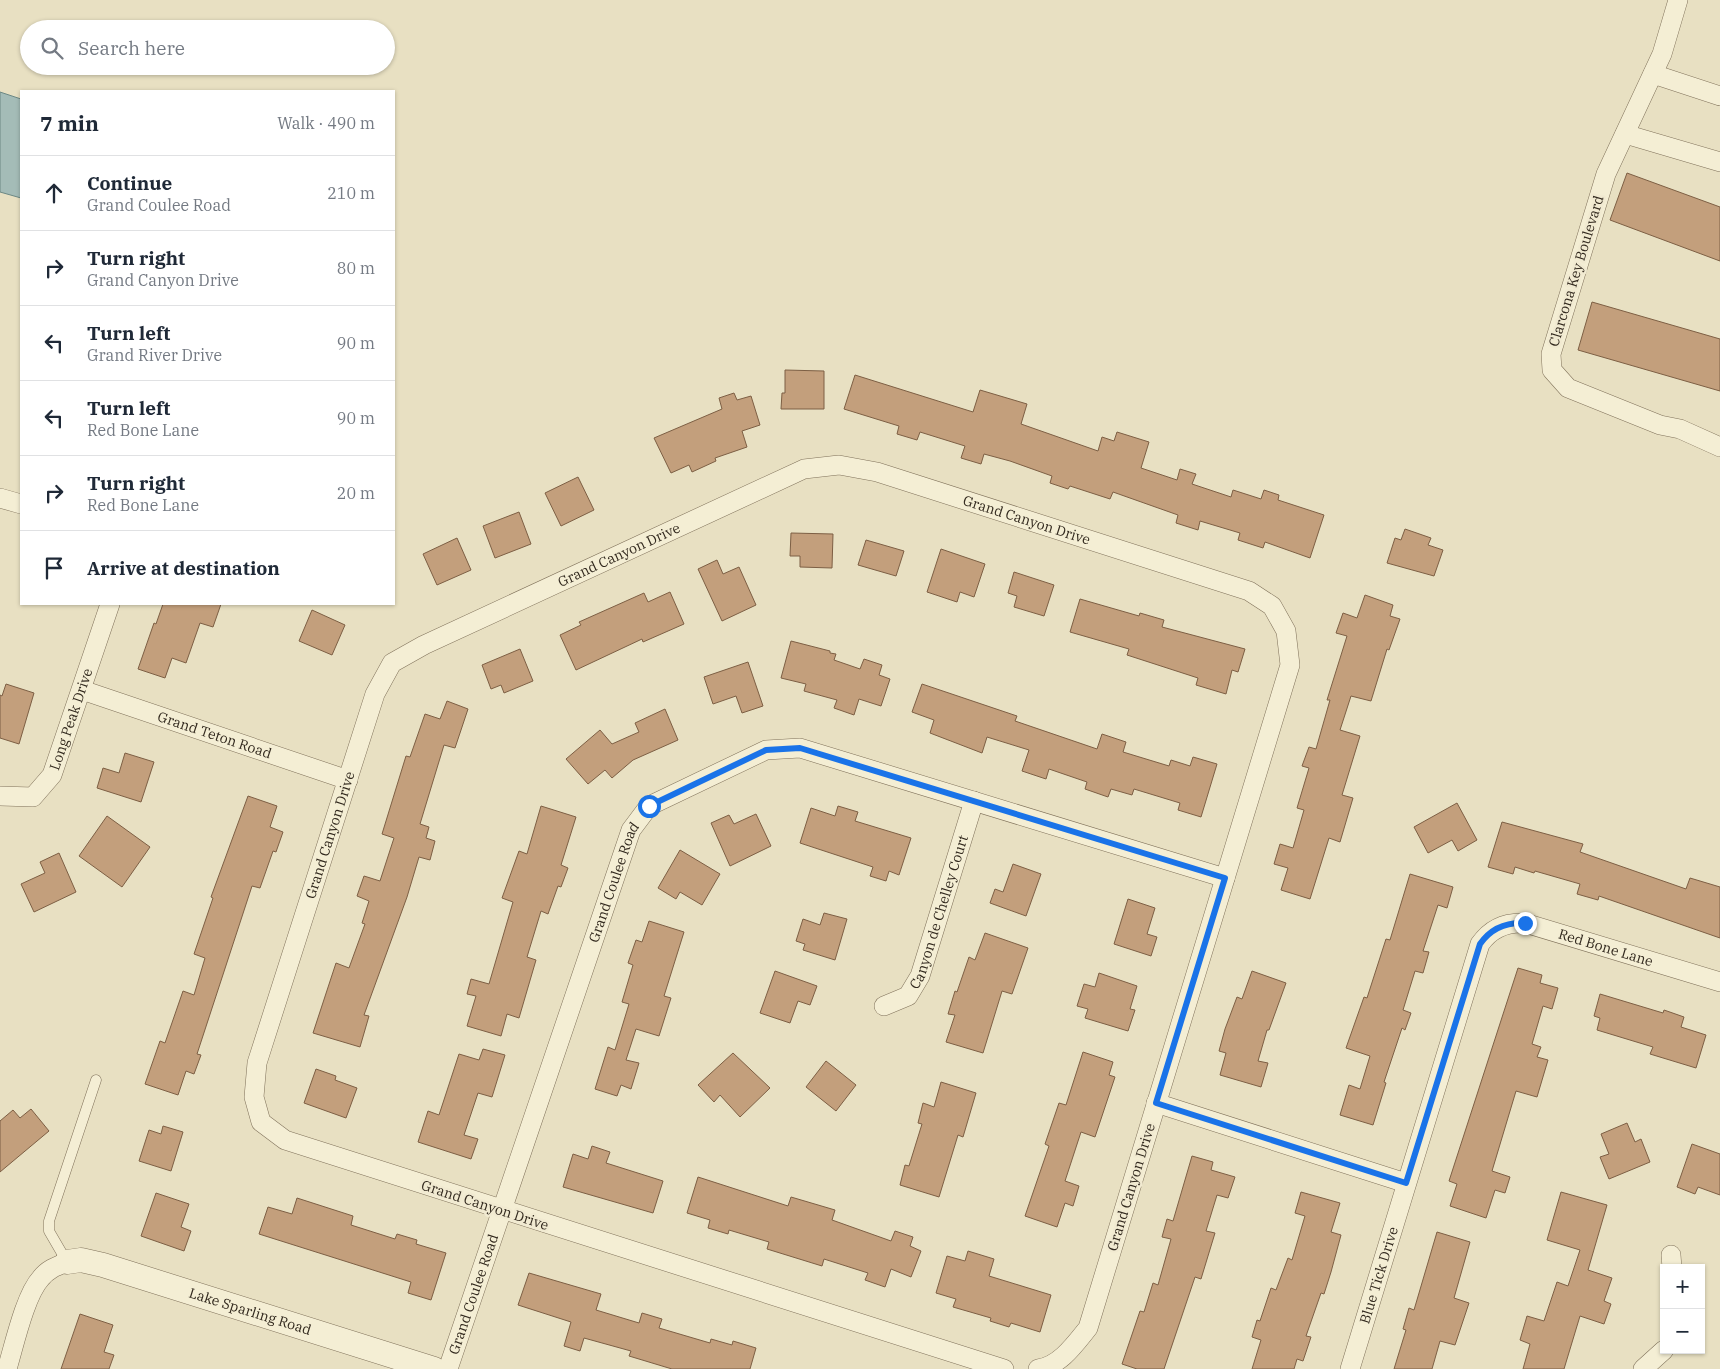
<!DOCTYPE html>
<html lang="en">
<head>
<meta charset="utf-8">
<style>
  :root { --surface:#fff; --page:#f6f6f7; --text:#1f2937; --muted:#747a83; --line:#e0e1e3 }
  body { margin:0; font-family:"IBM Plex Serif",serif; background:var(--page); color:var(--text) }
  .controls { position:absolute; right:15px; bottom:15px; display:grid; overflow:hidden; border-radius:0px; box-shadow:0 1px 4px #0004 }
  .controls button { width:45px; height:45px; display:grid; place-items:center; padding:0; border:0; border-bottom:1px solid var(--line); background:var(--surface); color:var(--text); font:25px sans-serif }
  .stop { position:absolute; width:15px; height:15px; margin:-11px; border:4px solid #1a73e8; border-radius:50%; background:#fff }
  .stop.end { background:#1a73e8; border-color:#fff; box-shadow:0 1px 5px #0008 }
  .list { margin:0; padding:0; list-style:none }
  h2 { display:flex; justify-content:space-between; align-items:center; height:65px; margin:0; padding:0 20px; font-size:21px }
  h2 small { font-size:16px; font-weight:400; color:var(--muted) }
  .list li { display:grid; grid-template-columns:32px 1fr auto; gap:15px; align-items:center; box-sizing:border-box; height:75px; padding:0 20px; border-top:1px solid var(--line) }
  .list b { display:block; font-size:19px; white-space:nowrap }
  .list p { margin:0; font-size:16px; white-space:nowrap; color:var(--muted) }
  .list em { font-size:16px; font-style:normal; color:var(--muted) }
  .icon { flex:none; width:28px; height:28px; fill:none; stroke:currentColor; stroke-width:2; stroke-linecap:round; stroke-linejoin:round }
  .map { position:relative; flex:none; width:1720px; height:1369px; overflow:hidden }
  .search { position:absolute; background:var(--surface); box-shadow:0 1px 4px #0004; left:20px; top:20px; width:375px; height:55px; display:flex; align-items:center; gap:12px; box-sizing:border-box; padding:0 18px; border-radius:28px; color:var(--muted); font-size:19px }
  .panel { position:absolute; background:var(--surface); box-shadow:0 1px 4px #0004; left:20px; top:90px; width:375px; height:515px; border-radius:0px }
  .map>svg:first-child { display:block }
  .water { fill:#a4bcb7; stroke:#6c8884 }
  .building { fill:#c39f7c; stroke:#7d5f44 }
  .lines { fill:none; stroke-linecap:round; stroke-linejoin:round }
  .service-casing { stroke:#80725b; stroke-width:11 }
  .minor-casing { stroke:#80725b; stroke-width:20 }
  .tertiary-casing { stroke:#80725b; stroke-width:25 }
  .service { stroke:#f4eed4; stroke-width:10 }
  .minor { stroke:#f4eed4; stroke-width:19 }
  .tertiary { stroke:#f4eed4; stroke-width:24 }
  .route { stroke:#1a73e8; stroke-width:6 }
  .labels { text-anchor:middle; dominant-baseline:central; stroke-width:5; stroke-linejoin:round; paint-order:stroke }
  .street-label { font-size:14px; fill:#32291e; stroke:#f1ead1 }
</style>
</head>
<body>
<div class="map">
<svg width="1720" height="1369" viewBox="0 0 1720 1369">
  <rect width="100%" height="100%" fill="#e8e0c2"/>
  <!-- water -->
  <path class="water" d="M0 92 21 99V198L0 192Z"/>
  <!-- building -->
  <g class="building">
    <path d="M1627 173 1720 207V261L1610 220Z"/>
    <path d="M1592 302 1720 339V391L1578 350Z"/>
    <path d="M785 370 824 371V409H781L782 393H785Z"/>
    <path d="M855 375 973 412 980 390 1027 404 1021 424 1098 451 1102 437 1114 441 1117 432 1149 442 1141 468 1177 480 1180 469 1196 474 1192 484 1231 497 1233 490 1261 499 1264 490 1279 495 1278 500 1324 515 1310 558 1265 542 1263 548 1238 540 1240 533 1200 521 1198 530 1176 523 1178 515 1113 492 1110 499 1070 486 1068 489 1050 483 1052 476 1010 461 984 454 981 464 961 458 965 446 920 432 917 440 897 434 899 426 844 409Z"/>
    <path d="M734 393 737 400 751 396 760 425 742 431 747 447 715 458 716 461 692 472 689 465 671 473 654 438 722 409 719 398Z"/>
    <path d="M578 477 594 510 561 526 545 493Z"/>
    <path d="M519 512 531 544 495 558 483 526Z"/>
    <path d="M1405 529 1431 538 1428 545 1443 550 1434 576 1387 563 1395 538 1401 540Z"/>
    <path d="M791 533 833 534 832 568 800 567V556H790Z"/>
    <path d="M457 538 471 570 437 585 423 554Z"/>
    <path d="M866 540 904 551 896 576 858 565Z"/>
    <path d="M941 549 985 564 974 597 960 592 957 602 927 592Z"/>
    <path d="M717 560 723 574 739 567 756 605 722 621 698 569Z"/>
    <path d="M1014 572 1054 585 1044 616 1014 607 1017 596 1008 593Z"/>
    <path d="M670 592 684 624 643 642 642 639 576 670 560 635 581 625 579 622 644 593 648 602Z"/>
    <path d="M1365 595 1393 605 1390 616 1400 619 1389 650 1387 649 1371 701 1351 696 1340 730 1360 736 1342 795 1353 798 1340 842 1329 838 1310 899 1281 890 1288 868 1274 864 1280 844 1293 848 1304 810 1297 808 1309 768 1302 766 1309 747 1316 749 1330 700H1327L1347 636 1336 633 1343 613 1357 618Z"/>
    <path d="M1080 599 1139 616 1140 613 1164 620 1162 627 1245 649 1238 672 1232 670 1226 694 1196 685 1198 678 1127 655 1129 649 1070 632Z"/>
    <path d="M163 604H221L213 627 200 623 186 663 172 658 165 678 138 669 154 623 156 624Z"/>
    <path d="M312 610 345 625 332 655 299 641Z"/>
    <path d="M791 641 830 651V653L836 654 834 660 860 669 864 659 882 665 879 675 890 679 881 706 859 699 854 715 834 708 837 700 804 691 806 684 781 678Z"/>
    <path d="M520 649 533 681 504 693 501 685 491 689 482 665Z"/>
    <path d="M748 662 763 706 742 713 736 696 713 704 704 677Z"/>
    <path d="M6 684 34 693 19 744 0 738V695L2 696Z"/>
    <path d="M922 684 1017 716 1015 721 1097 749 1102 734 1126 742 1123 752 1169 766 1171 760 1190 766 1193 757 1217 764 1201 817 1178 810 1180 803 1134 789 1132 795 1111 789 1108 797 1085 789 1087 782 1049 769 1046 779 1022 771 1029 750 987 737 982 753 930 733 934 720 912 712Z"/>
    <path d="M447 701 468 709 455 748 444 745 420 824 429 827 426 838 435 841 430 860 419 857 407 897 364 1015 369 1016 360 1047 313 1033 336 963 349 968 365 924 362 923 369 901 357 896 364 876 380 881 394 838 382 834 406 756 410 757 425 714 440 719Z"/>
    <path d="M665 709 678 740 633 760 612 778 605 770 588 784 566 759 600 730 612 744 639 732 635 723Z"/>
    <path d="M125 753 154 762 141 802 97 788 103 768 119 773Z"/>
    <path d="M248 796 277 806 270 827 283 832 276 852 273 851 260 888 252 886 197 1054 201 1055 194 1074 186 1071 178 1095 145 1084 160 1041 165 1043 183 991 194 995 205 958 194 954 213 898 211 897Z"/>
    <path d="M1457 803 1477 840 1458 851 1452 840 1428 853 1414 827Z"/>
    <path d="M541 806 576 817 561 865 568 868 561 887 558 886 548 914 541 911 527 957 536 960 519 1018 507 1014 501 1036 467 1026 476 996 467 994 471 979 489 984 513 902 502 898 519 851 527 854Z"/>
    <path d="M838 806 858 812 855 821 911 838 899 875 889 871 886 881 870 876 873 867 800 843 811 808 835 816Z"/>
    <path d="M756 814 771 846 730 866 711 823 729 815 734 824Z"/>
    <path d="M107 816 150 847 122 887 79 856Z"/>
    <path d="M1502 822 1583 844 1580 852 1686 889 1690 878 1720 887V938L1599 896 1598 900 1577 894 1580 884 1535 871 1534 873 1515 867 1513 874 1488 867Z"/>
    <path d="M680 850 720 874 702 905 680 892 676 899 658 888Z"/>
    <path d="M59 853 76 892 34 912 21 884 45 873 40 862Z"/>
    <path d="M1013 864 1041 874 1026 916 990 903 995 889 1003 892Z"/>
    <path d="M1410 874 1453 887 1447 908 1438 905 1423 951 1429 952 1423 973 1415 971 1403 1010 1411 1013 1405 1030 1402 1028 1384 1082 1386 1083 1373 1125 1340 1115 1349 1085 1360 1089 1370 1056 1346 1048 1364 997 1367 998 1386 939 1390 940Z"/>
    <path d="M1128 899 1155 908 1147 934 1157 937 1151 956 1114 944Z"/>
    <path d="M824 913 847 919 835 960 803 950 805 944 796 941 803 919 820 925Z"/>
    <path d="M649 921 684 932 664 996 671 998 659 1036 636 1029 626 1060 639 1063 631 1089 621 1085 617 1096 595 1089 608 1047 615 1050 629 1004 622 1002 633 965 628 963 636 940 642 942Z"/>
    <path d="M985 933 1028 948 1012 994 1002 991 983 1053 946 1042 955 1015 948 1014 955 991 957 992 969 957 975 960Z"/>
    <path d="M1518 968 1542 975 1540 983 1558 988 1552 1009 1543 1006 1532 1044 1541 1047 1537 1057 1548 1060 1537 1097 1516 1091 1492 1171 1510 1177 1505 1193 1495 1190 1486 1218 1450 1206 1457 1184 1449 1181Z"/>
    <path d="M775 971 817 986 810 1005 798 1001 790 1023 760 1013Z"/>
    <path d="M1252 971 1286 983 1269 1030H1267L1258 1061 1268 1063 1261 1087 1220 1075 1226 1053 1219 1051 1225 1029 1237 997 1242 999Z"/>
    <path d="M1099 973 1137 986 1130 1009 1135 1010 1128 1031 1085 1018 1088 1009 1077 1006 1084 984 1095 987Z"/>
    <path d="M1600 994 1663 1013 1664 1010 1684 1017 1681 1027 1706 1035 1696 1068 1650 1054 1653 1047 1597 1030 1600 1018 1594 1016Z"/>
    <path d="M483 1049 505 1055 492 1097 478 1093 464 1135 478 1139 471 1159 418 1142 428 1111 439 1115 459 1054 479 1060Z"/>
    <path d="M1083 1052 1113 1062 1109 1075 1115 1077 1095 1137 1081 1132 1065 1181 1079 1186 1073 1206 1065 1203 1057 1227 1025 1216 1049 1146 1045 1144 1059 1103 1066 1105Z"/>
    <path d="M733 1053 770 1088 740 1117 720 1095 714 1102 698 1085Z"/>
    <path d="M826 1061 856 1085 836 1111 806 1087Z"/>
    <path d="M316 1069 336 1076 335 1080 357 1088 346 1118 304 1103Z"/>
    <path d="M941 1082 976 1093 963 1137 958 1135 939 1197 900 1185 905 1165 909 1166 922 1124 918 1123 923 1103 934 1107Z"/>
    <path d="M31 1109 49 1131 0 1172V1121L13 1110 20 1118Z"/>
    <path d="M1627 1123 1635 1142 1641 1139 1650 1162 1609 1179 1600 1157 1609 1154 1601 1134Z"/>
    <path d="M163 1126 183 1132 171 1171 139 1161 149 1130 161 1134Z"/>
    <path d="M1692 1144 1720 1154V1195L1698 1187 1695 1194 1677 1187Z"/>
    <path d="M592 1146 610 1152 606 1163 663 1181 653 1213 563 1187 573 1154 588 1159Z"/>
    <path d="M1192 1156 1213 1162 1211 1170 1235 1177 1228 1198 1217 1195 1206 1231 1215 1233 1201 1279 1195 1277 1164 1369H1137L1122 1364 1140 1311 1144 1312 1153 1283 1158 1285 1171 1239 1162 1237 1167 1219 1173 1221Z"/>
    <path d="M698 1177 788 1206 791 1197 835 1210 832 1220 891 1241 895 1231 913 1237 910 1246 921 1251 911 1277 891 1269 885 1287 865 1280 868 1273 824 1259 822 1266 767 1249 769 1242 729 1230 728 1234 708 1228 710 1220 687 1213Z"/>
    <path d="M1301 1192 1340 1203 1331 1232 1341 1235 1331 1272 1324 1294 1321 1293 1306 1336 1311 1337 1303 1361 1297 1359 1294 1369H1252L1261 1340 1252 1337 1257 1320 1260 1321 1271 1288 1276 1290 1288 1258 1292 1260 1305 1216 1295 1213Z"/>
    <path d="M1561 1192 1607 1205 1588 1270 1612 1278 1604 1301 1611 1304 1604 1324 1580 1316 1564 1369H1523L1530 1344 1520 1340 1527 1316 1544 1321 1557 1282 1568 1286 1580 1250 1547 1240Z"/>
    <path d="M156 1193 189 1204 181 1227 191 1231 184 1251 141 1236Z"/>
    <path d="M297 1198 353 1216 351 1225 395 1239 397 1234 417 1240 416 1244 446 1253 431 1300 408 1293 411 1282 259 1234 268 1207 292 1214Z"/>
    <path d="M1437 1232 1470 1242 1454 1298 1469 1303 1455 1345 1440 1341 1432 1369H1394L1406 1330 1403 1329 1409 1308 1414 1310Z"/>
    <path d="M968 1251 994 1259 989 1276 1051 1295 1040 1332 1011 1323 1009 1327 990 1321 991 1318 953 1307 956 1299 936 1293 947 1256 965 1261Z"/>
    <path d="M529 1273 601 1294 596 1310 639 1323 642 1313 662 1319 659 1328 710 1343 711 1339 732 1345 733 1341 756 1348 750 1369H672L629 1356 631 1351 584 1338 580 1351 564 1346 571 1322 518 1305Z"/>
    <path d="M80 1314 113 1325 104 1352 114 1355 109 1369H61Z"/>
  </g>
  <g class="lines">
    <!-- service casing -->
    <g class="service-casing">
      <path id="service" d="M67 1262 49 1231V1221L96 1080"/>
    </g>
    <!-- minor casing -->
    <g class="minor-casing">
      <g id="minor">
        <path d="M1678 0 1662 54 1606 174 1551 354 1552 370 1568 388 1660 425 1680 429 1720 447"/>
        <path d="M1653 74 1720 96"/>
        <path d="M1625 134 1720 162"/>
        <path d="M0 498 21 504"/>
        <path id="s1" d="M82 690 348 780"/>
        <path id="s2" d="M0 796 33 797 52 775 110 604"/>
        <path id="s3" d="M884 1006 908 996 920 976 974 801"/>
        <path d="M1156 1103 1406 1183"/>
        <path d="M1671 1255 1672 1268"/>
        <path d="M7 1369C14 1346 25 1295 41 1278 48 1269 57 1266 67 1262"/>
        <path id="s4" d="M448 1369 631 830 649 806 766 750 800 748 1225 878"/>
        <path id="s5" d="M1004 1369 285 1140 261 1122 254 1097 257 1063 375 694 392 663 424 645 804 469 839 465 877 472 1249 591 1272 606 1286 631 1290 665 1088 1328C1075 1344 1060 1366 1038 1369"/>
        <path id="s6" d="M1350 1369 1480 944C1491 928 1506 922 1525 923L1720 982"/>
        <path d="M1643 1369 1664 1350"/>
      </g>
    </g>
    <!-- tertiary casing -->
    <g class="tertiary-casing">
      <g id="tertiary">
        <path id="s7" d="M67 1262 81 1260 103 1265 434 1369"/>
      </g>
    </g>
    <!-- service -->
    <use href="#service" class="service"/>
    <!-- minor -->
    <use href="#minor" class="minor"/>
    <!-- tertiary -->
    <use href="#tertiary" class="tertiary"/>
  </g>
  <g class="lines">
    <!-- route -->
    <path class="route" d="M649 806 766 750 800 748 1225 878 1156 1103 1406 1183 1480 944C1491 928 1506 922 1525 923"/>
  </g>
  <g class="labels">
    <!-- street labels -->
    <g class="street-label">
      <text transform="translate(1576 271) rotate(-73)">Clarcona Key Boulevard</text>
      <text stroke="none"><textPath href="#s5" startOffset="1954">Grand Canyon Drive</textPath></text>
      <text stroke="none"><textPath href="#s5" startOffset="1519">Grand Canyon Drive</textPath></text>
      <text stroke="none"><textPath href="#s2" startOffset="121">Long Peak Drive</textPath></text>
      <text stroke="none"><textPath href="#s1" startOffset="140">Grand Teton Road</textPath></text>
      <text stroke="none"><textPath href="#s5" startOffset="1084">Grand Canyon Drive</textPath></text>
      <text stroke="none"><textPath href="#s4" startOffset="514">Grand Coulee Road</textPath></text>
      <text stroke="none"><textPath href="#s3" startOffset="116">Canyon de Chelley Court</textPath></text>
      <text stroke="none"><textPath href="#s6" startOffset="581">Red Bone Lane</textPath></text>
      <text transform="translate(1131 1187) rotate(-73)">Grand Canyon Drive</text>
      <text transform="translate(485 1205) rotate(18)">Grand Canyon Drive</text>
      <text stroke="none"><textPath href="#s6" startOffset="98">Blue Tick Drive</textPath></text>
      <text stroke="none"><textPath href="#s4" startOffset="79">Grand Coulee Road</textPath></text>
      <text stroke="none"><textPath href="#s7" startOffset="191">Lake Sparling Road</textPath></text>
    </g>
  </g>
</svg>
<div class="controls">
<button>+</button>
<button>−</button>
</div>
<div class="stop" style="left:649px;top:806px"></div>
<div class="stop end" style="left:1525px;top:923px"></div>
<div class="search"><svg class="icon" aria-label="search" viewBox="0 0 24 24"><circle cx="10" cy="10" r="6"/><path d="M15 15l6 6"/></svg>Search here</div>
<section class="panel">
<h2>7 min<small>Walk · 490 m</small></h2>
<ul class="list">
<li><svg class="icon" aria-label="ahead" viewBox="0 0 24 24"><path d="M12 20V5M6 11l6-6 6 6"/></svg><div><b>Continue</b><p>Grand Coulee Road</p></div><em>210 m</em></li>
<li><svg class="icon" aria-label="right" viewBox="0 0 24 24"><path d="M7 20v-9h11M14 6l5 5-5 5"/></svg><div><b>Turn right</b><p>Grand Canyon Drive</p></div><em>80 m</em></li>
<li><svg class="icon" aria-label="left" viewBox="0 0 24 24"><path d="M17 20v-9H6M10 6l-5 5 5 5"/></svg><div><b>Turn left</b><p>Grand River Drive</p></div><em>90 m</em></li>
<li><svg class="icon" aria-label="left" viewBox="0 0 24 24"><path d="M17 20v-9H6M10 6l-5 5 5 5"/></svg><div><b>Turn left</b><p>Red Bone Lane</p></div><em>90 m</em></li>
<li><svg class="icon" aria-label="right" viewBox="0 0 24 24"><path d="M7 20v-9h11M14 6l5 5-5 5"/></svg><div><b>Turn right</b><p>Red Bone Lane</p></div><em>20 m</em></li>
<li><svg class="icon" aria-label="arrive" viewBox="0 0 24 24"><path d="M6 21V4h12l-3 4 3 4H6"/></svg><div><b>Arrive at destination</b></div></li>
</ul>
</section>
</div>
</body>
</html>
